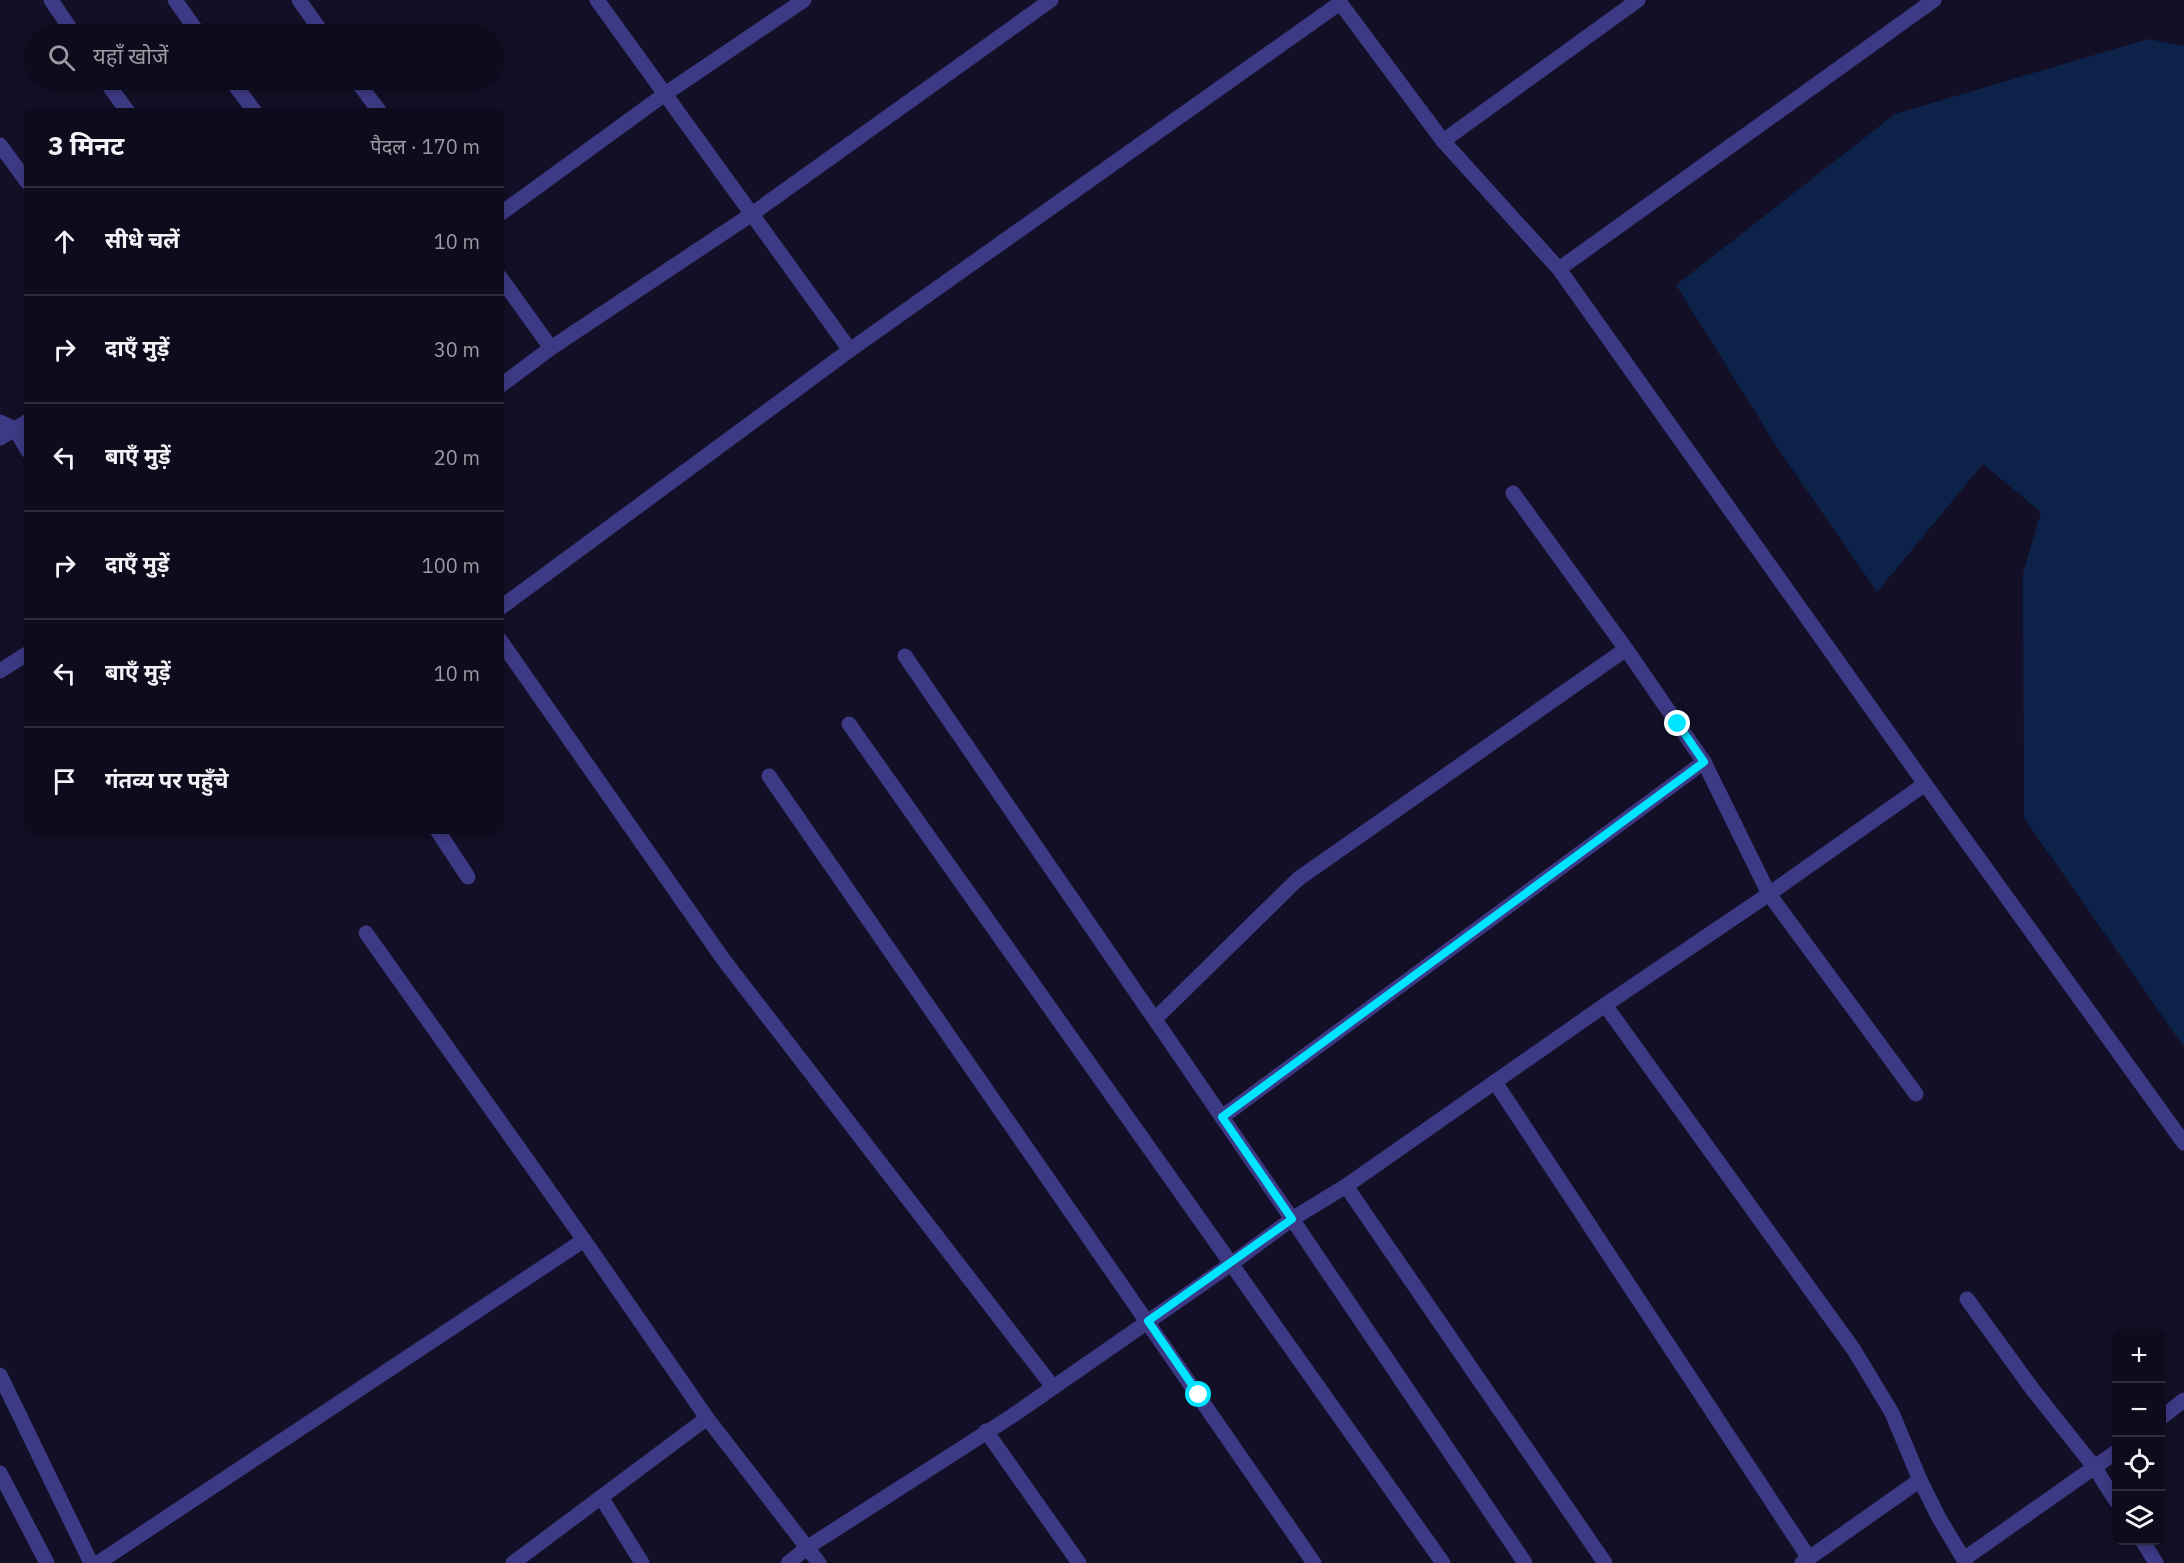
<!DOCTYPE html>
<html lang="hi">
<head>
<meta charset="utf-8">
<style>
  :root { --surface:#0e0b1c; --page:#1c1929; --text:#f1f3f6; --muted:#9b9ba3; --line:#2e2b3b }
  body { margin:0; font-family:"IBM Plex Sans","Noto Sans Devanagari",sans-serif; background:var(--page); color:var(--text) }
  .controls { position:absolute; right:18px; bottom:18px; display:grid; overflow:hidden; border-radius:12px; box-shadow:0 3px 9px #0003 }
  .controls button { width:54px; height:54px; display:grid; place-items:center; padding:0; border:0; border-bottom:2px solid var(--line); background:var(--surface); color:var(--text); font:30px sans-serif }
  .stop { position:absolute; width:18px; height:18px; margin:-14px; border:4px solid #00e5ff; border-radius:50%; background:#fff }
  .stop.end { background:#00e5ff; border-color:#fff; box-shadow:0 2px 6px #0008 }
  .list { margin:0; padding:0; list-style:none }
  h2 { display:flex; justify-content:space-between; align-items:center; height:78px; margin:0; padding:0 24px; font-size:26px }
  h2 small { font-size:20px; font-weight:400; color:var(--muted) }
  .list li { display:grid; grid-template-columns:39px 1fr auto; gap:18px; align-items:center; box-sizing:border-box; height:108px; padding:0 24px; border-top:2px solid var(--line) }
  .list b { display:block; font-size:22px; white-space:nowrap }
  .list em { font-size:20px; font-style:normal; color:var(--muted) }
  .icon { flex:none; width:33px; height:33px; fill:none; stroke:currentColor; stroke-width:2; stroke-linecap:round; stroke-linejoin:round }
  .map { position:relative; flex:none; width:2184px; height:1563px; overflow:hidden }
  .search { position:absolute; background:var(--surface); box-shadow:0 3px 9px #0003; left:24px; top:24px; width:480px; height:66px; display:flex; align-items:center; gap:15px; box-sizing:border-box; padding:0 21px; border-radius:33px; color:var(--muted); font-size:22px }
  .panel { position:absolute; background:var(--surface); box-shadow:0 3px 9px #0003; left:24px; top:108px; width:480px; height:726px; border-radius:12px }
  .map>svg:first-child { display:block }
  .water { fill:#0c2248 }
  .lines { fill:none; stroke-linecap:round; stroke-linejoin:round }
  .minor { stroke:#3d3a85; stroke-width:15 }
  .route { stroke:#00e5ff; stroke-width:8 }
</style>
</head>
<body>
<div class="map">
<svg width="2184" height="1563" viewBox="0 0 2184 1563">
  <rect width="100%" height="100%" fill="#130f26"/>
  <!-- water -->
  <path class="water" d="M2148 39 2184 46V1047L2024 818 2023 573 2041 512 1983 464 1877 592 1777 447 1676 285 1895 114Z"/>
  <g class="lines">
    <!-- minor -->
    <g class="minor">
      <path d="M51 0 74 34"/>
      <path d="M175 0 199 34"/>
      <path d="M299 0 323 34"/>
      <path d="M597 0 850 350"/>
      <path d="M1338 0 1443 141 1559 269 1925 784 2184 1143"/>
      <path d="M105 80 128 112"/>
      <path d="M231 80 255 112"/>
      <path d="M356 80 380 112"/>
      <path d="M1443 141 1638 0"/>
      <path d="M0 145 28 183"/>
      <path d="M500 214 665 94 804 0"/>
      <path d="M1559 269 1934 0"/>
      <path d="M500 277 551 348"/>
      <path d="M500 386 551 348 752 214 1051 0"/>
      <path d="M0 422 15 429 28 451"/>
      <path d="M0 438 28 421"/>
      <path d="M1513 493 1626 649 1704 762 1769 894 1916 1094"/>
      <path d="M500 608 850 350 1340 3"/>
      <path d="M500 640 723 959 1053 1387"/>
      <path d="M905 656 1292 1219 1525 1563"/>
      <path d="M0 671 28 653"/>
      <path d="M849 724 1443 1563"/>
      <path d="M769 776 1314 1563"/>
      <path d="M437 830 468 877"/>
      <path d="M366 933 584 1240 707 1418 819 1563"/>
      <path d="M1605 1005 1854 1350 1892 1413 1920 1480 1939 1518 1966 1563"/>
      <path d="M1155 1019 1298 879 1626 649"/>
      <path d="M1495 1082 1809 1558"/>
      <path d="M1222 1117 1704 762"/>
      <path d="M1346 1186 1605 1563"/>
      <path d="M1967 1299 2033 1390 2095 1468 2116 1501"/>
      <path d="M0 1375 91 1563"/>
      <path d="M2162 1417 2184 1400"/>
      <path d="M986 1431 1079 1563"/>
      <path d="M0 1473 47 1563"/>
      <path d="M601 1497 642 1563"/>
      <path d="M2142 1540 2156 1563"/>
      <path d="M1964 1559 2116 1452"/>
      <path d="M98 1563 584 1240"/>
      <path d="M513 1563 707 1418"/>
      <path d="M788 1563 808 1547 1012 1416 1231 1264 1292 1219 1346 1186 1605 1005 1769 894 1925 784"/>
      <path d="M1802 1563 1920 1480"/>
    </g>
  </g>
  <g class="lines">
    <!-- route -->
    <path class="route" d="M1199 1395 1148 1321 1292 1219 1222 1117 1704 762 1678 724"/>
  </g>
</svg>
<div class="controls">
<button>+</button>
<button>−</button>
<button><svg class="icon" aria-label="locate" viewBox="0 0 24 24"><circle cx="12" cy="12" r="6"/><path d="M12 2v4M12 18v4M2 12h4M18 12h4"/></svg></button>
<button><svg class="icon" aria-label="layers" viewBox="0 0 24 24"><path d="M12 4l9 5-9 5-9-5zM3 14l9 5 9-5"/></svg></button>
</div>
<div class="stop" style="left:1199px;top:1395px"></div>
<div class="stop end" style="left:1678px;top:724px"></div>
<div class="search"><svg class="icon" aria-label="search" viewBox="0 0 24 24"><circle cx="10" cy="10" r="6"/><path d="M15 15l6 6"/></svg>यहाँ खोजें</div>
<section class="panel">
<h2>3 मिनट<small>पैदल · 170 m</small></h2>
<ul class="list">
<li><svg class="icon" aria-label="ahead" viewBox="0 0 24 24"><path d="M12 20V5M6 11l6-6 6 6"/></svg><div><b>सीधे चलें</b></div><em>10 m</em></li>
<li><svg class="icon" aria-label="right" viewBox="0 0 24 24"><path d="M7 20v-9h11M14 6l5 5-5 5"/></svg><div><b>दाएँ मुड़ें</b></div><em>30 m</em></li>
<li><svg class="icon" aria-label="left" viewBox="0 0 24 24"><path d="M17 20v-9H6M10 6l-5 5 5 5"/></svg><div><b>बाएँ मुड़ें</b></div><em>20 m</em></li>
<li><svg class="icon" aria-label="right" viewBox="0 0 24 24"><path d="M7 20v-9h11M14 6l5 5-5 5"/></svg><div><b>दाएँ मुड़ें</b></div><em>100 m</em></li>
<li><svg class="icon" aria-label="left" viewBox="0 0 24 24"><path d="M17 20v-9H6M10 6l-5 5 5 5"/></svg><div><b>बाएँ मुड़ें</b></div><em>10 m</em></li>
<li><svg class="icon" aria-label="arrive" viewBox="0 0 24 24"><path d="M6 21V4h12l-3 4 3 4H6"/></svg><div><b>गंतव्य पर पहुँचे</b></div></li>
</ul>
</section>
</div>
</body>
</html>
